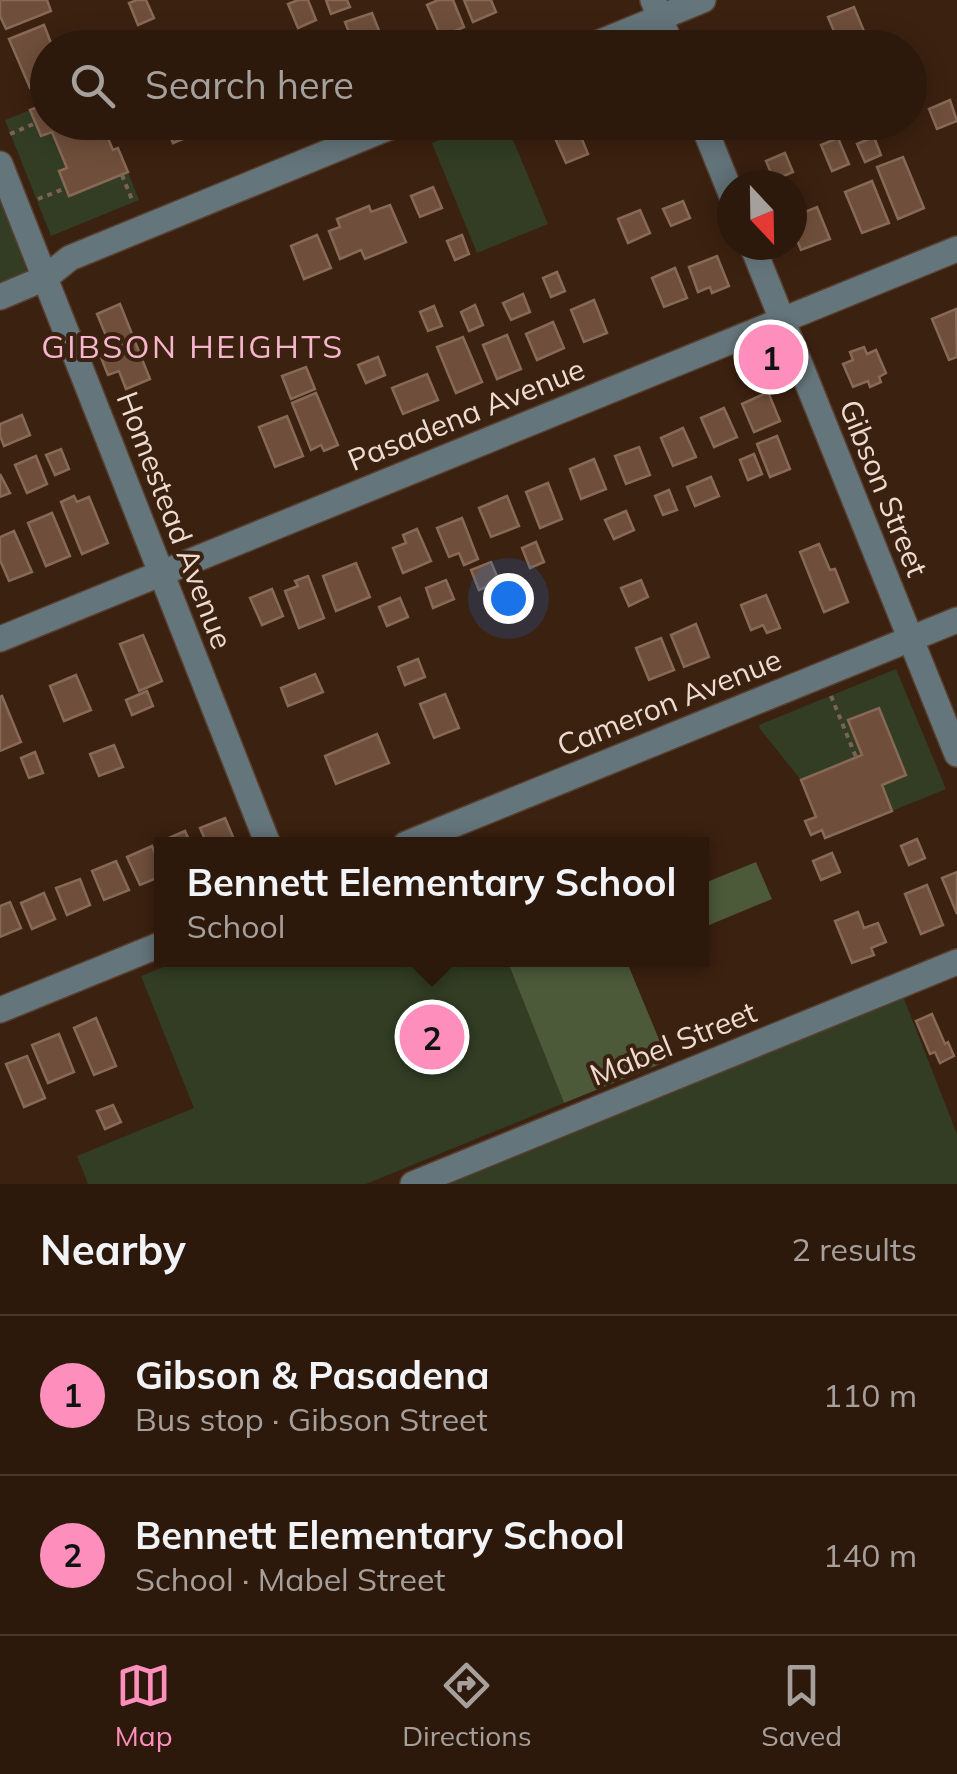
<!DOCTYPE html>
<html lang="en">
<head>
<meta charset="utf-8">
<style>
  :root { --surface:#2c190c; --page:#342215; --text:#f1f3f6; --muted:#a6a09d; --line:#48382d; --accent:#fe8ebb }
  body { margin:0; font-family:Mulish,sans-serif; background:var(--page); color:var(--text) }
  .compass { position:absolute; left:717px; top:170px; width:90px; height:90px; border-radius:50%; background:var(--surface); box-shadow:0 5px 25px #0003; rotate:158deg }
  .you { position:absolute; left:508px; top:598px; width:35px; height:35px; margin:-25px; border:8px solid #fff; border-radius:50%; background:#1a73e8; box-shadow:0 0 0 15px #1a73e833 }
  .badge { display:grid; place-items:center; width:65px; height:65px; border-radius:50%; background:var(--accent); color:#111; font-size:32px; font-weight:700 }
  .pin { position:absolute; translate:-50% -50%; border:5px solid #fff; box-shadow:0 2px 10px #0006 }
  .popup { position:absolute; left:154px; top:837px; width:555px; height:130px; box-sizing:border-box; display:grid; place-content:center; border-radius:0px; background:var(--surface); filter:drop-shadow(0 2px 8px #0005); font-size:32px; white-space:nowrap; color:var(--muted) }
  .popup b { font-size:38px; color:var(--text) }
  .popup::after { content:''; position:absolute; left:50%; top:100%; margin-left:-20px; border:20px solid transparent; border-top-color:var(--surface) }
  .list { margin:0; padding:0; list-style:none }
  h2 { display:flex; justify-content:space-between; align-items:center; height:130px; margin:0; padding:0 40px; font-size:42px }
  h2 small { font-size:32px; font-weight:400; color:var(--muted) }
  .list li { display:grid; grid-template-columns:65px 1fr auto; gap:30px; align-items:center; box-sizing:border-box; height:160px; padding:0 40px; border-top:2px solid var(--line) }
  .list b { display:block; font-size:38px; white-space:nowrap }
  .list p { margin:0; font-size:32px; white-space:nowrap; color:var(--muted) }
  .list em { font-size:32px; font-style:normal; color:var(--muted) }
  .icon { flex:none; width:55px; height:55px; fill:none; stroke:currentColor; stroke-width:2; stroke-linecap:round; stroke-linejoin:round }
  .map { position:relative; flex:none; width:957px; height:1184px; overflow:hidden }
  .search { position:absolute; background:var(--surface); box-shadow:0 5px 25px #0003; left:30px; right:30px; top:30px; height:110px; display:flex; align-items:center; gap:25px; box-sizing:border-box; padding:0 35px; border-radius:55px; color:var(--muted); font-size:38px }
  .sheet { height:450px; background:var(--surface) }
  nav { display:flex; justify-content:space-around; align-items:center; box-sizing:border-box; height:140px; border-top:2px solid var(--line); background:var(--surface); font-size:28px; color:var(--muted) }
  nav a { display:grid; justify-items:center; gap:5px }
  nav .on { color:var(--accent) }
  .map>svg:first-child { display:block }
  .green { fill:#323d24 }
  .forest { fill:#4c5a3a }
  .building { fill:#6f4f3b; stroke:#876956; stroke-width:2.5 }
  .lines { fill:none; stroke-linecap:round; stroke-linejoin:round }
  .minor-casing { stroke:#583f2f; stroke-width:28 }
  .path { stroke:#7a6354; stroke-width:4; stroke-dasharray:5 5; stroke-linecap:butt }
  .minor { stroke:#64757b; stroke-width:25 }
  .labels { text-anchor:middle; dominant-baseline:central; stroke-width:8; stroke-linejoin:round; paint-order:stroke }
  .street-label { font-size:30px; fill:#eedcd2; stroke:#3b2110 }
  .neighbourhood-label { font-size:32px; letter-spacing:2.5px; fill:#f7b6cd; stroke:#3b2110 }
</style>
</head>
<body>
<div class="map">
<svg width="957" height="1184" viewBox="0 0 957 1184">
  <rect width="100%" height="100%" fill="#3b2110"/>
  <!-- green -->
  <g class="green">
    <path d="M30 110 41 136 52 132 67 168 59 172 69 196 128 172 139 200 51 236 5 120Z"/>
    <path d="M481 123H506L548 224 477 253 432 143Z"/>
    <path d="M0 164 45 278 0 297Z"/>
    <path d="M896 669 946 789 892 811 882 785 906 775 878 708 848 720 862 755 801 780 760 729 759 725Z"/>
    <path d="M182 960H507L564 1103 366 1184H88L77 1156 194 1108 141 976Z"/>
    <path d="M899 986 957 1134V1184H413Z"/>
  </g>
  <!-- forest -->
  <g class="forest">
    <path d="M756 862 772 899 702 928V884Z"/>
    <path d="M507 960H626L668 1061 564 1103Z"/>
  </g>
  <!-- building -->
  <g class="building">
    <path d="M0 0H47L51 11 6 29 0 16Z"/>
    <path d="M137 0H146L154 18 138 25 129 3Z"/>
    <path d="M298 0H308L316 20 298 28 288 4Z"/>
    <path d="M326 0H347L350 7 331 14Z"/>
    <path d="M438 0H453L464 27 441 37 427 5Z"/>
    <path d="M464 0H491L496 12 473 22Z"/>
    <path d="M854 7 868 41 851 48H841L828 17Z"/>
    <path d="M372 13 386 48H355L345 22Z"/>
    <path d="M44 25 53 48H48V81L30 88 9 39Z"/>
    <path d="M950 100 957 121 937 129 929 109Z"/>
    <path d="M48 103V122H101L113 150 118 148 128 172 69 196 59 171 67 168 52 132 41 136 30 110Z"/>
    <path d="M165 122H196L200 132 173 143Z"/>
    <path d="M567 122H575L588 154 566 163 551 129Z"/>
    <path d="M874 137 881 155 865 162 857 144Z"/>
    <path d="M838 138 849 164 832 171 821 145Z"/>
    <path d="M785 153 793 172 774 180 766 161Z"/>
    <path d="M903 157 924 208 898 219 877 167Z"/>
    <path d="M872 181 889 223 862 233 845 192Z"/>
    <path d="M433 187 442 208 420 217 411 196Z"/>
    <path d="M683 201 690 218 671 226 663 209Z"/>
    <path d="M390 205 406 242 365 259 361 250 340 259 329 231 340 227 337 219 369 206 371 212Z"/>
    <path d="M817 207 830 239 801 250 792 228V217Z"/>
    <path d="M640 210 650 233 628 243 618 219Z"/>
    <path d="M317 235 331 268 304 279 291 246Z"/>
    <path d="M462 235 469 254 455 260 447 241Z"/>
    <path d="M717 256 729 286 712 293 710 287 698 292 689 267Z"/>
    <path d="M675 268 687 298 664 307 652 278Z"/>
    <path d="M557 272 565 291 551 297 543 278Z"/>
    <path d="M523 294 530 312 511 320 503 303Z"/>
    <path d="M594 300 607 333 584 342 571 310Z"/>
    <path d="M120 304 150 379 126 389 119 371 108 375 100 355 112 350 97 314Z"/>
    <path d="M475 305 483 325 469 331 461 312Z"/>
    <path d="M434 306 442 326 428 331 420 312Z"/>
    <path d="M956 309 957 357 949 360 932 319Z"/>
    <path d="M553 322 564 348 537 360 526 334Z"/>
    <path d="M507 335 521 369 497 379 483 345Z"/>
    <path d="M463 337 482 382 456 393 437 347Z"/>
    <path d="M864 347 867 354 876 350 886 373 879 377 881 382 870 387 868 381 853 387 843 364 853 360 850 352Z"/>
    <path d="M378 357 385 375 366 383 358 365Z"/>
    <path d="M306 367 315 389 291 399 282 376Z"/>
    <path d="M427 374 438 400 403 414 392 388Z"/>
    <path d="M768 392 780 421 754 432 742 404Z"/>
    <path d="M316 393 338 445 324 451 321 445 311 450 292 403Z"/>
    <path d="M724 408 737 437 714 447 701 418Z"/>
    <path d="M22 415 30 435 4 446 0 436V424Z"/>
    <path d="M287 416 303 456 275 467 259 427Z"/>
    <path d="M683 428 696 457 673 466 661 438Z"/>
    <path d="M777 436 790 469 770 477 757 444Z"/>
    <path d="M639 447 650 475 626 484 615 456Z"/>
    <path d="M61 449 69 469 55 475 46 455Z"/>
    <path d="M754 454 762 474 748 480 740 460Z"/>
    <path d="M36 456 47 484 27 493 15 465Z"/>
    <path d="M594 459 606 489 581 499 570 469Z"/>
    <path d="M0 474 10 493 0 497Z"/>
    <path d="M711 477 719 496 695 506 687 487Z"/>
    <path d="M548 483 562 519 540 528 526 492Z"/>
    <path d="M669 490 677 510 663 515 655 496Z"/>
    <path d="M74 496 77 502 89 497 108 543 82 554 61 502Z"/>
    <path d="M507 496 519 526 491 537 479 508Z"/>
    <path d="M626 511 634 530 614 539 605 520Z"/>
    <path d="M52 513 70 556 46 566 28 523Z"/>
    <path d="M462 518 478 559 464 565 459 553 449 557 437 528Z"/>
    <path d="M417 529 431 561 403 573 393 548 406 543 403 535Z"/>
    <path d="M14 531 32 572 9 581 0 560V537Z"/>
    <path d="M536 542 544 562 530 568 522 548Z"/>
    <path d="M819 544 830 570 835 569 848 602 824 612 800 552Z"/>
    <path d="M491 562 499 581 479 590 471 570Z"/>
    <path d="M356 563 370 597 336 611 323 576Z"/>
    <path d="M308 576 324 618 299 628 285 591 298 586 295 581Z"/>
    <path d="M446 580 454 599 433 608 426 588Z"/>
    <path d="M641 580 648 597 629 606 621 588Z"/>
    <path d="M272 589 283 616 262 625 250 598Z"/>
    <path d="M766 595 780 628 767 633 763 625 751 630 741 605Z"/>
    <path d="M400 598 408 617 387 626 379 607Z"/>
    <path d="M696 624 709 657 684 667 671 635Z"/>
    <path d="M143 635 162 681 139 691 120 644Z"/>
    <path d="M661 638 674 670 649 680 636 648Z"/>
    <path d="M418 659 425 677 405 685 398 667Z"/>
    <path d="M315 674 323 692 288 706 281 688Z"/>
    <path d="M76 675 91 710 64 721 50 686Z"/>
    <path d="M147 691 153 706 132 715 126 700Z"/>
    <path d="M445 694 459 728 434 738 420 704Z"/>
    <path d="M2 696 21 742 0 751V697Z"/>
    <path d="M879 708 906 775 882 785 892 811 825 838 822 830 811 835 805 821 816 817 801 780 862 755 848 720Z"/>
    <path d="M377 734 389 763 336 784 325 756Z"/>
    <path d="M114 745 123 767 99 776 90 754Z"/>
    <path d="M35 752 43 773 29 778 21 758Z"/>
    <path d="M225 818 236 844H207L200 828Z"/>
    <path d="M185 831 191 844H163L162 841Z"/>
    <path d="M917 839 925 858 909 865 901 846Z"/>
    <path d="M152 846 162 871V876L140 885 127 857Z"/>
    <path d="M832 853 840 872 821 880 813 861Z"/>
    <path d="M116 861 129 890 104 900 92 871Z"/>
    <path d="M957 872V914L942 878Z"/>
    <path d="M80 879 90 905 67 915 56 888Z"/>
    <path d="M927 885 943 925 921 934 905 894Z"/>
    <path d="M44 893 55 919 32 929 21 903Z"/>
    <path d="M10 902 21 928 0 937V906Z"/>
    <path d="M858 912 864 928 878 923 886 942 871 948 874 955 852 963 835 921Z"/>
    <path d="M932 1014 945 1044 948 1042 954 1056 940 1063 935 1052 930 1054 916 1021Z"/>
    <path d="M96 1018 116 1066 94 1075 74 1028Z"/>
    <path d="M59 1034 74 1072 48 1083 32 1045Z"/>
    <path d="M27 1056 45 1098 24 1107 6 1064Z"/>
    <path d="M113 1105 121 1122 105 1129 97 1111Z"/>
  </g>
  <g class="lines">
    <!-- minor casing -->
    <g class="minor-casing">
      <g id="minor">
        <path d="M653 0 672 48"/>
        <path d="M586 48 703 0"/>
        <path d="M702 122 732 196"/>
        <path d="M0 164 268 844"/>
        <path d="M752 245 957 754"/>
        <path d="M0 297 45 278 70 258 402 122"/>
        <path d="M0 639 957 249"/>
        <path d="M406 844 957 620"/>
        <path d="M0 1010 162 944"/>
        <path d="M413 1184 957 962"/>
      </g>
    </g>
    <!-- path -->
    <g class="path">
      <path d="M10 134 36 123"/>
      <path d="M122 175 133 202"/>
      <path d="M38 199 66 188"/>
      <path d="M831 696 856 757"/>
    </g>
    <!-- minor -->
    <use href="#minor" class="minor"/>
  </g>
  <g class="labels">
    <!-- street labels -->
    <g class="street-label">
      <text transform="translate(466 414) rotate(-22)">Pasadena Avenue</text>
      <text transform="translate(884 488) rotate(68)">Gibson Street</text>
      <text transform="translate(175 520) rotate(69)">Homestead Avenue</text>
      <text transform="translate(669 702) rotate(-22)">Cameron Avenue</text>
      <text transform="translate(673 1043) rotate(-22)">Mabel Street</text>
    </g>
    <!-- neighbourhood labels -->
    <g class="neighbourhood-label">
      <text x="193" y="346">GIBSON HEIGHTS</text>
    </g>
  </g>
</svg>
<svg class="compass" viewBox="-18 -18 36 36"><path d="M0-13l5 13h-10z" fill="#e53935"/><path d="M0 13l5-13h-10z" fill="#a6a09d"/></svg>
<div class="you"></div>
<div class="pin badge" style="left:771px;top:357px">1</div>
<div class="pin badge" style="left:432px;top:1037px">2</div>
<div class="popup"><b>Bennett Elementary School</b>School</div>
<div class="search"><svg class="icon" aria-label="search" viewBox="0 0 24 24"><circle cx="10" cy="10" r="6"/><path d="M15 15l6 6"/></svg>Search here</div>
</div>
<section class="sheet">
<h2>Nearby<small>2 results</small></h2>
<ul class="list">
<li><span class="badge">1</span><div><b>Gibson &amp; Pasadena</b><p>Bus stop · Gibson Street</p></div><em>110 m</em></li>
<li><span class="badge">2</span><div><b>Bennett Elementary School</b><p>School · Mabel Street</p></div><em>140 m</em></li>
</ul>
</section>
<nav>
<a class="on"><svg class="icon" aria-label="map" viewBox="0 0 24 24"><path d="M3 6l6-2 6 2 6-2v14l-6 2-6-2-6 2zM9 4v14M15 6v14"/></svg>Map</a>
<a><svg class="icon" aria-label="directions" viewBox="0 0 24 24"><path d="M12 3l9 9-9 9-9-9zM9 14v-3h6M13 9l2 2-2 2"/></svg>Directions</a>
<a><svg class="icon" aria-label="saved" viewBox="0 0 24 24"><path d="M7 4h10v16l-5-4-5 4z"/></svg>Saved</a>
</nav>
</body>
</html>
